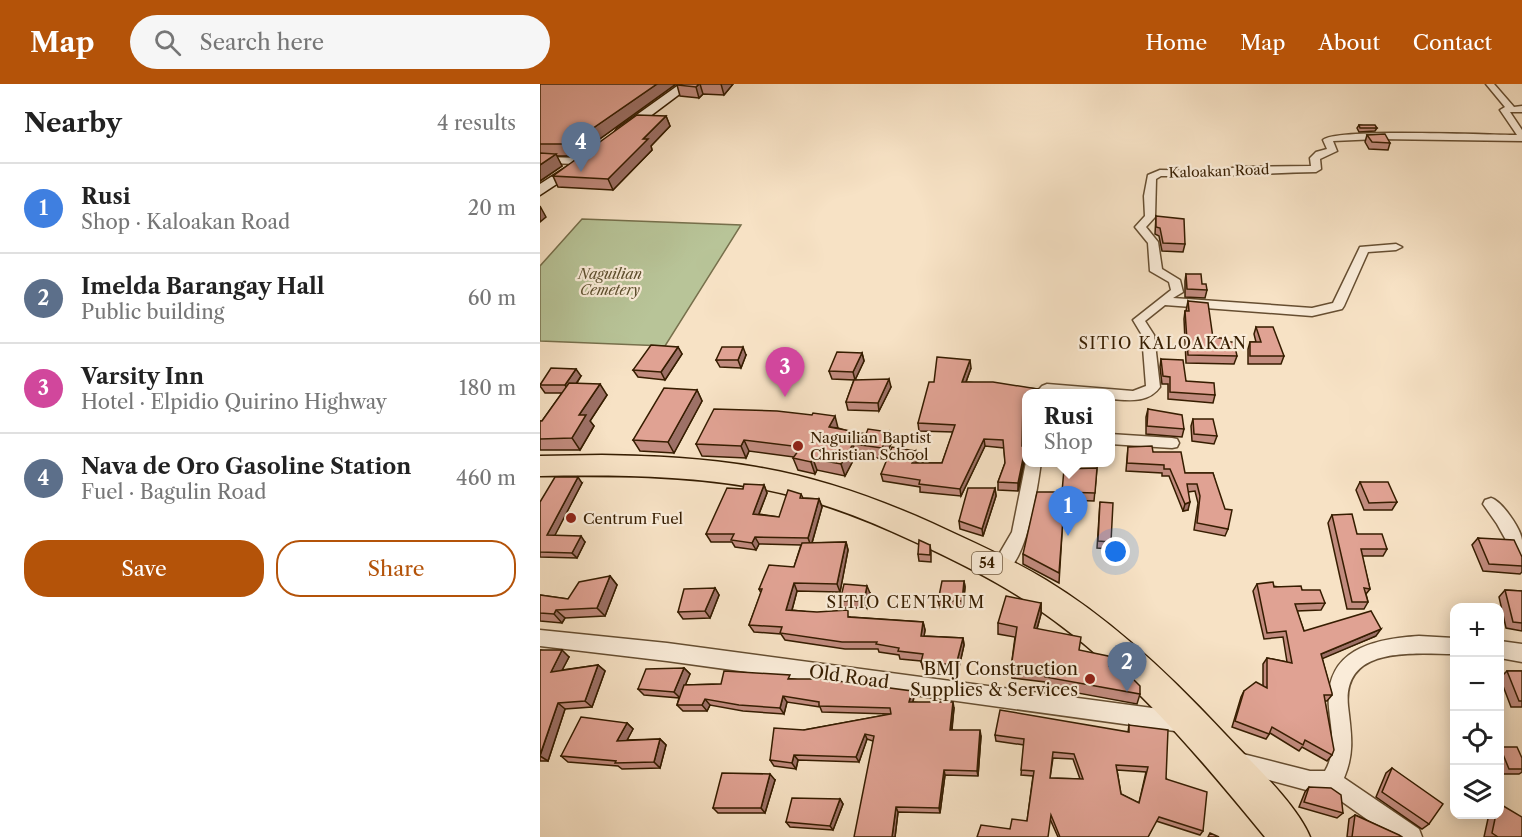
<!DOCTYPE html>
<html lang="en">
<head>
<meta charset="utf-8">
<style>
  :root { --surface:#fff; --page:#f6f6f6; --text:#222; --muted:#767676; --line:#e0e0e0; --accent:#b45309 }
  body { margin:0; font-family:"Libre Caslon Text",serif; background:var(--page); color:var(--text) }
  .controls { position:absolute; right:18px; bottom:18px; display:grid; overflow:hidden; border-radius:12px; box-shadow:0 3px 15px #0003 }
  .controls button { width:54px; height:54px; display:grid; place-items:center; padding:0; border:0; border-bottom:2px solid var(--line); background:var(--surface); color:var(--text); font:30px sans-serif }
  .you { position:absolute; left:576px; top:468px; width:21px; height:21px; margin:-15px; border:4px solid #fff; border-radius:50%; background:#1a73e8; box-shadow:0 0 0 9px #1a73e833 }
  .badge { display:grid; place-items:center; width:39px; height:39px; border-radius:50%; background:var(--accent); color:#fff; font-size:20px; font-weight:700 }
  .pin { position:absolute; translate:-50% -50px; filter:drop-shadow(0 2px 3px #0008) }
  .pin::after { content:''; position:absolute; top:32px; width:21px; height:18px; background:inherit; clip-path:polygon(0 0,100% 0,50% 100%) }
  .popup { position:absolute; left:482px; top:305px; width:93px; height:78px; box-sizing:border-box; display:grid; place-content:center; border-radius:12px; background:var(--surface); filter:drop-shadow(0 2px 4px #0005); font-size:20px; white-space:nowrap; color:var(--muted) }
  .popup b { font-size:22px; color:var(--text) }
  .popup::after { content:''; position:absolute; left:50%; top:100%; margin-left:-12px; border:12px solid transparent; border-top-color:var(--surface) }
  .list { margin:0; padding:0; list-style:none }
  h2 { display:flex; justify-content:space-between; align-items:center; height:78px; margin:0; padding:0 24px; font-size:26px }
  h2 small { font-size:20px; font-weight:400; color:var(--muted) }
  .list li { display:grid; grid-template-columns:39px 1fr auto; gap:18px; align-items:center; box-sizing:border-box; height:90px; padding:0 24px; border-top:2px solid var(--line) }
  .list b { display:block; font-size:22px; white-space:nowrap }
  .list p { margin:0; font-size:20px; white-space:nowrap; color:var(--muted) }
  .list em { font-size:20px; font-style:normal; color:var(--muted) }
  .actions { display:flex; gap:12px; padding:18px 24px }
  .actions a { flex:1; padding:14px 0; border:2px solid var(--accent); border-radius:24px; text-align:center; font-size:21px; color:var(--accent) }
  .actions .main { background:var(--accent); color:#fff }
  .icon { flex:none; width:33px; height:33px; fill:none; stroke:currentColor; stroke-width:2; stroke-linecap:round; stroke-linejoin:round }
  .map { position:relative; flex:none; width:982px; height:753px; overflow:hidden }
  header { display:flex; align-items:center; gap:36px; box-sizing:border-box; height:84px; padding:0 30px; background:var(--accent); color:#fff }
  header strong { font-size:28px }
  nav { display:flex; gap:33px; margin-inline-start:auto; font-size:21px }
  .search { width:420px; height:54px; background:var(--page); display:flex; align-items:center; gap:15px; box-sizing:border-box; padding:0 21px; border-radius:33px; color:var(--muted); font-size:22px }
  main { display:flex }
  aside { flex:1; background:var(--surface) }
  .map>svg:first-child { display:block }
  .green { fill:#b8c498; stroke:#77704c; stroke-width:1.5 }
  .lines { fill:none; stroke-linecap:round; stroke-linejoin:round }
  .street-casing { stroke:#664e31; stroke-width:3 }
  .secondary-casing { stroke:#361d00; stroke-width:3 }
  .highway-casing { stroke:#361d00; stroke-width:3 }
  .street { fill:#faecd9; fill-rule:evenodd }
  .secondary { fill:#faecd9; fill-rule:evenodd }
  .highway { fill:#f7e2c5; fill-rule:evenodd }
  .wall { fill:#c18b7e; stroke:#361d00; stroke-width:1.5; fill-rule:evenodd }
  .shaded-wall { fill:#9d7167; stroke:#361d00; stroke-width:1.5 }
  .building { fill:#e0a293; stroke:#361d00; stroke-width:1.5; fill-rule:evenodd }
  .poi-dot { fill:#8f2418; stroke:#faecd9; stroke-width:2 }
  .labels { text-anchor:middle; dominant-baseline:central; stroke-width:4.5; stroke-linejoin:round; paint-order:stroke }
  .far-street-label { font-size:14px; fill:#361d00; stroke:#faecd9 }
  .far-park-label { font-size:14px; font-style:italic; fill:#5d4f2e; stroke:#faecd9 }
  .shield { fill:#faecd9; stroke:#715b41; stroke-width:1.5 }
  .shield-label { font-size:14px; font-weight:bold; fill:#361d00 }
  .poi-label { font-size:15px; fill:#361d00; stroke:#faecd9; text-anchor:start }
  .neighbourhood-label { font-size:16px; letter-spacing:1.5px; fill:#361d00; stroke:#faecd9 }
  .near-poi-label { font-size:18px; fill:#361d00; stroke:#faecd9; text-anchor:end }
  .near-street-label { font-size:18px; fill:#361d00; stroke:#faecd9 }
</style>
</head>
<body>
<header>
<strong>Map</strong>
<div class="search"><svg class="icon" aria-label="search" viewBox="0 0 24 24"><circle cx="10" cy="10" r="6"/><path d="M15 15l6 6"/></svg>Search here</div>
<nav><a>Home</a><a>Map</a><a>About</a><a>Contact</a></nav>
</header>
<main>
<aside>
<h2>Nearby<small>4 results</small></h2>
<ul class="list">
<li><span class="badge" style="background:#3f7fe0">1</span><div><b>Rusi</b><p>Shop · Kaloakan Road</p></div><em>20 m</em></li>
<li><span class="badge" style="background:#5c6f8a">2</span><div><b>Imelda Barangay Hall</b><p>Public building</p></div><em>60 m</em></li>
<li><span class="badge" style="background:#d1479c">3</span><div><b>Varsity Inn</b><p>Hotel · Elpidio Quirino Highway</p></div><em>180 m</em></li>
<li><span class="badge" style="background:#5c6f8a">4</span><div><b>Nava de Oro Gasoline Station</b><p>Fuel · Bagulin Road</p></div><em>460 m</em></li>
</ul>
<div class="actions"><a class="main">Save</a><a>Share</a></div>
</aside>
<div class="map">
<svg width="982" height="753" viewBox="0 0 982 753">
  <rect width="100%" height="100%" fill="#f7e2c5"/>
  <filter id="stains"><feTurbulence type="fractalNoise" baseFrequency=".00333" numOctaves="4"/><feColorMatrix values="0 0 0 0 .2 0 0 0 0 .09 0 0 0 0 .02 0 0 0 .5 -.17"/></filter>
  <radialGradient id="worn" r=".72"><stop offset=".6" stop-color="#630" stop-opacity="0"/><stop offset="1" stop-color="#630" stop-opacity=".3"/></radialGradient>
  <!-- green -->
  <path class="green" d="M42 135 201 141 125 262 0 257V182Z"/>
  <g class="lines">
    <!-- street casing -->
    <g class="street-casing">
      <g id="street">
        <path d="M946 0H954L974 23 982 22V28H970L982 46V57L838 55 793 57 797 67 780 75 781 85 776 88C724 89 673 93 621 92L616 95 615 133 606 143 618 158 622 185 640 196 643 208 633 214 772 224 793 219 820 163 856 160 862 163 856 166 828 168 804 222 802 225 772 232 625 221 605 237 614 251 620 303C608 320 588 316 570 315V310H495L502 302 507 300 593 307 606 302 602 251 593 236 631 206 629 198 610 187 608 159 595 143 605 132 604 112 608 91 620 86 678 87 697 83 771 82 770 74 776 68 787 65 783 56C793 44 951 51 977 51L960 26 965 23Z"/>
        <path d="M0 73 41 74 46 77 41 80 0 79Z"/>
        <path d="M570 350 632 354 637 355 639 359 637 363 632 364 570 360Z"/>
        <path d="M486 378H501C498 399 485 501 453 489L451 484 472 448Z"/>
        <path d="M951 414C962 417 981 445 982 456 982 463 982 470 982 476L976 474 957 440 943 420 945 416Z"/>
        <path d="M0 546 127 559 642 628 649 631 652 638 649 645 642 648 127 577 0 562Z"/>
        <path d="M879 552 914 554V570C874 570 802 561 808 622 811 649 815 668 804 694L879 745 882 753H852L787 707H770L692 686 689 679 692 672 699 669 770 687H785C797 667 791 645 789 624 784 566 832 555 879 552Z"/>
        <path d="M960 557 982 560V578L960 574Z"/>
      </g>
    </g>
    <!-- secondary casing -->
    <g class="secondary-casing">
      <g id="secondary">
        <path d="M140 0H153L85 51H77L75 48 77 45Z"/>
        <path d="M36 77 43 81 41 84 0 111V100Z"/>
      </g>
    </g>
    <!-- highway casing -->
    <g class="highway-casing">
      <path id="highway" d="M62 371C114 372 165 374 216 383 277 393 336 414 392 439 430 457 470 474 506 496 572 536 631 592 684 649 710 677 756 719 770 753H725C654 666 578 576 483 515 449 493 412 475 375 458 324 434 273 414 217 404 145 391 72 391 0 392V372Z"/>
    </g>
    <!-- street -->
    <use href="#street" class="street"/>
    <!-- secondary -->
    <use href="#secondary" class="secondary"/>
    <!-- highway -->
    <use href="#highway" class="highway"/>
  </g>
  <!-- wall -->
  <g class="wall">
    <path d="M0 0H136L36 72H16L22 82 0 97Z"/>
    <path d="M138 0H193L184 11 163 10 159 14 140 12 137 1Z"/>
    <path d="M126 32 130 42 111 62 112 66 73 106 18 103 13 92Z"/>
    <path d="M819 41 837 44 835 47 819 48 817 44Z"/>
    <path d="M827 51 850 59 848 66 829 65 825 58Z"/>
    <path d="M616 132 645 160 643 168 622 167 619 152 615 150Z"/>
    <path d="M646 190 662 200 667 206 665 214 645 213V197Z"/>
    <path d="M648 217 673 254 683 258 697 272 694 280 646 279 644 235 645 227H646Z"/>
    <path d="M716 243 744 272 741 280H708V265L710 258H716L714 250Z"/>
    <path d="M138 263 142 270 125 296 98 293 93 286Z"/>
    <path d="M322 269 324 277 315 296 351 303 339 327 308 326 306 318 314 296 292 295 289 287Z"/>
    <path d="M206 271 201 284 180 283 176 276Z"/>
    <path d="M621 275 646 297 675 311 673 319 628 315V300H622L620 283Z"/>
    <path d="M431 284 426 298 498 305V309H486V326H483V362H486V377L484 378 478 407 458 406V398L465 379 464 364 445 362 421 412 380 408V403L343 397 341 390 378 374 376 379H402L413 348 379 347 378 339Z"/>
    <path d="M41 292 37 299 67 311 50 337 54 342 40 366H0V337H2L22 309H5L0 302V300Z"/>
    <path d="M157 306 162 317 134 369 100 367 93 356Z"/>
    <path d="M608 325 644 345 642 353 606 350V333Z"/>
    <path d="M653 335 677 352 674 360 652 357 651 342Z"/>
    <path d="M298 344 351 360 344 375 316 371 305 392 277 386 275 390 258 386 253 374 254 373 209 367 206 374 162 372 156 360Z"/>
    <path d="M588 363 613 368 645 389H673L688 445 685 452 654 446 658 419 655 407 648 408V426L643 427 629 392H622V389L586 387Z"/>
    <path d="M557 384 554 417 524 416 519 499 483 480V470L522 408Z"/>
    <path d="M820 398 857 418 852 426H824L816 406Z"/>
    <path d="M42 399 14 452 45 458 37 474 0 473V418Z"/>
    <path d="M224 401 227 409 219 430 239 433 261 410 263 414 279 415 282 423 272 459 306 458 308 466 300 508 257 507 252 526 311 533 383 538 385 546 384 552 423 554 424 561 418 588 383 585 381 577 360 575 359 571 339 568 338 565H305L245 556 241 550 214 548 209 541 221 509 219 505 254 483 261 461 219 460 216 466 195 463 192 458H171L166 450 203 405Z"/>
    <path d="M455 404 456 412 443 452 420 445 419 437Z"/>
    <path d="M560 418 571 458 570 465 557 464Z"/>
    <path d="M792 431 817 450 847 465 843 472H822L830 505 826 510 828 518 824 525H807L788 439Z"/>
    <path d="M938 454 982 473V488L980 490 943 487 932 461Z"/>
    <path d="M390 461 391 468V478L379 477 378 470Z"/>
    <path d="M70 492 77 501 65 532 25 534 22 539 0 537V511L28 515Z"/>
    <path d="M424 497 425 503 423 524H400L398 517Z"/>
    <path d="M717 500 762 506 785 519 781 526 757 527 764 547 836 552 782 574 792 611 787 617H785L792 671 787 677 762 663 759 667 730 649 726 655 692 643 701 613 704 607 723 602V580L727 574 747 578 743 553 724 555 713 507Z"/>
    <path d="M175 504 179 511 170 534 143 535 138 528Z"/>
    <path d="M965 506 982 507V547L966 544 959 513Z"/>
    <path d="M330 509 327 524H303L300 517Z"/>
    <path d="M501 519V530L497 545 569 582 600 610 597 620 505 603V598L472 594 471 584 475 553 458 550V539Z"/>
    <path d="M0 566 29 573 22 586 58 581 65 587 52 623 25 625 8 677H0Z"/>
    <path d="M144 584 150 590 145 601 181 600 252 595 374 613 373 618 414 624 412 646 441 652 438 692 405 691 400 729 358 728 355 753 333 657 327 655 319 678 258 676 256 685 234 682 230 676 264 646 351 630 282 628 280 623 247 618 244 630 203 627 170 621 167 627H143L137 621 139 614 104 611 98 605Z"/>
    <path d="M967 587H982V623H971L960 594Z"/>
    <path d="M87 639 93 645 87 656 120 655 126 661 120 684 82 685 78 682 28 678 21 672Z"/>
    <path d="M589 641 663 747 660 751 616 737 608 753H518L510 735 470 745 487 737 493 692 481 691 484 661 456 657 455 651 588 648ZM513 674 533 675 540 695 510 694ZM577 686 606 688 599 719 581 710Z"/>
    <path d="M960 663 982 674V688L979 690H961L960 688Z"/>
    <path d="M852 684 889 740 882 745 836 713 846 689Z"/>
    <path d="M235 696 225 729H178L173 724Z"/>
    <path d="M769 703 803 729 797 734 759 723 765 708Z"/>
    <path d="M300 715 303 720 293 746 250 743 246 738Z"/>
    <path d="M949 730H960L982 753H944Z"/>
    <path d="M815 731 862 753H807L809 735Z"/>
  </g>
  <!-- shaded-wall -->
  <g class="shaded-wall">
    <path d="M117 0H136L36 72 30 60Z"/>
    <path d="M159 0H160L163 10 159 14 156 3Z"/>
    <path d="M181 0H193L184 11Z"/>
    <path d="M126 32 130 42 111 62 112 66 73 106 68 95 103 55Z"/>
    <path d="M16 70 22 82 0 97V81Z"/>
    <path d="M0 122 6 133 0 138Z"/>
    <path d="M138 263 142 270 125 296 121 288Z"/>
    <path d="M203 263 206 271 201 284 198 276Z"/>
    <path d="M322 269 324 277 315 296 313 288Z"/>
    <path d="M430 276 431 284 423 306 422 298Z"/>
    <path d="M36 285 41 292 30 309 25 301Z"/>
    <path d="M349 295 351 303 339 327 338 319Z"/>
    <path d="M60 300 67 311 50 337 54 342 40 366 32 354 39 331Z"/>
    <path d="M157 306 162 317 134 369 128 358Z"/>
    <path d="M295 332 298 344 289 343Z"/>
    <path d="M349 348 351 360 344 375 342 364Z"/>
    <path d="M444 355 445 362 421 412 420 405Z"/>
    <path d="M204 356 209 367 206 374 201 362Z"/>
    <path d="M313 360 316 371 305 392 301 380Z"/>
    <path d="M376 367 378 374 373 386 372 379Z"/>
    <path d="M486 369V377L484 378 478 407V399L484 370Z"/>
    <path d="M273 375 277 386 275 390 271 378Z"/>
    <path d="M38 393 42 399 12 457 7 451Z"/>
    <path d="M224 401 227 409 216 437 213 430Z"/>
    <path d="M455 404 456 412 443 452 442 445Z"/>
    <path d="M279 415 282 423 271 462 268 454Z"/>
    <path d="M650 418 648 426 643 427 645 420Z"/>
    <path d="M41 452 45 458 37 474 32 469Z"/>
    <path d="M215 453 219 460 216 466 212 459Z"/>
    <path d="M306 458 308 466 300 508 297 500Z"/>
    <path d="M70 492 77 501 65 532 57 524Z"/>
    <path d="M424 497 425 503 423 524 422 517Z"/>
    <path d="M254 499 257 507 250 533 246 526Z"/>
    <path d="M327 502 330 509 327 524 324 517Z"/>
    <path d="M175 504 179 511 170 534 165 527Z"/>
    <path d="M501 519V530L494 555V544Z"/>
    <path d="M16 526 25 534 22 539 14 530Z"/>
    <path d="M383 538 385 546 383 559 381 552Z"/>
    <path d="M841 545 836 552 777 577 781 570Z"/>
    <path d="M423 554 424 561 418 588 416 581Z"/>
    <path d="M22 566 29 573 18 594 11 588Z"/>
    <path d="M58 581 65 587 52 623 45 617Z"/>
    <path d="M144 584 150 590 140 614 134 608Z"/>
    <path d="M372 607 374 613 371 624 369 618Z"/>
    <path d="M243 612 247 618 244 630 240 624Z"/>
    <path d="M165 615 170 621 167 627 162 621Z"/>
    <path d="M413 618 414 624 411 651 410 646Z"/>
    <path d="M18 619 25 625 8 677 0 672Z"/>
    <path d="M87 639 93 645 84 662 77 657Z"/>
    <path d="M440 646 441 652 438 692 437 687Z"/>
    <path d="M325 650 327 655 319 678 316 673Z"/>
    <path d="M120 655 126 661 120 684 114 678Z"/>
    <path d="M254 671 258 676 256 685 252 679Z"/>
    <path d="M404 686 405 691 400 729 399 724Z"/>
    <path d="M230 690 235 696 225 729 221 724Z"/>
    <path d="M300 715 303 720 293 746 290 742Z"/>
    <path d="M356 723 358 728 355 753H352Z"/>
  </g>
  <!-- building -->
  <g class="building">
    <path d="M0 0H117L30 60H0Z"/>
    <path d="M138 0H159L156 3 137 1Z"/>
    <path d="M97 31 126 32 103 55H108L68 95 13 92Z"/>
    <path d="M819 41H835L837 44H820Z"/>
    <path d="M845 50 850 59 832 58 827 51Z"/>
    <path d="M0 69 16 70 0 81Z"/>
    <path d="M616 132 644 135 645 160 623 159 620 144 616 143Z"/>
    <path d="M646 190H661L662 200H666L667 206 647 205Z"/>
    <path d="M648 217 668 219 673 254H682L683 258H694L697 272 648 271 645 227H649Z"/>
    <path d="M716 243H733L744 272H710V258H721Z"/>
    <path d="M111 261 138 263 121 288 93 286Z"/>
    <path d="M182 263H203L198 276H176Z"/>
    <path d="M297 268 322 269 313 288 289 287Z"/>
    <path d="M397 273 430 276 422 298H453L498 305 497 309H486V318H483L482 362H486V369L484 370 478 399 458 398 465 379 463 356 444 355 420 405 379 400 380 396 341 390 352 363 376 367 372 379H402L415 341 378 339 389 298H394Z"/>
    <path d="M621 275 643 276 646 297 674 299 675 311 630 308V293L623 292Z"/>
    <path d="M11 284 36 285 25 301H0Z"/>
    <path d="M349 295 338 319 306 318 314 296Z"/>
    <path d="M29 299 60 300 39 331H46L32 354 0 355V337H2Z"/>
    <path d="M124 304 157 306 128 358 93 356Z"/>
    <path d="M174 325 237 327 272 331 273 329 295 332 289 343 326 350 328 345 349 348 342 364 313 360 301 380 273 375 271 378 253 374 261 363 204 356 201 362 156 360Z"/>
    <path d="M608 325 642 331 644 345 607 342Z"/>
    <path d="M653 335H673L677 352 654 350Z"/>
    <path d="M612 362 613 368H641L645 389H673L685 425 692 426 688 445 657 439 660 412 657 400H647L650 418 645 420 630 385H624V381L587 379 588 363Z"/>
    <path d="M557 384 555 409 522 408 524 385Z"/>
    <path d="M15 393H38L7 451 41 452 32 469 0 468V418Z"/>
    <path d="M820 398H848L857 418 829 419Z"/>
    <path d="M204 400 224 401 213 430 239 433 248 406 261 410 260 414 279 415 268 454 215 453 212 459 191 456 194 450H166L187 404 203 405Z"/>
    <path d="M428 404H455L442 445 419 437Z"/>
    <path d="M497 408H525L519 489 483 470Z"/>
    <path d="M560 418 573 419 571 458 558 457Z"/>
    <path d="M812 430 817 450H842L847 465H821L830 505 824 504 828 518H812L792 431Z"/>
    <path d="M938 454 974 456 982 473V482L949 480Z"/>
    <path d="M379 456 390 461V471L378 470Z"/>
    <path d="M306 458 297 500 254 499 246 526 277 528 308 526V533L383 538 381 552 423 554 416 581 381 578 383 570 358 567 359 564 336 560 337 558H302L240 549 242 543 209 541 222 505H219L229 481 254 483 262 459Z"/>
    <path d="M70 492 57 524 16 526 14 530 0 529V511L28 515 39 498Z"/>
    <path d="M402 497H424L422 517H398Z"/>
    <path d="M733 498 734 503 761 502 762 506H780L785 519 755 520 764 547 831 527 841 545 781 570 792 609V611H784L794 666 792 671 765 656 763 661 732 643 729 650 695 637 704 607 716 598 727 604V574L752 579 746 547 727 549 717 500Z"/>
    <path d="M304 500 327 502 324 517H300Z"/>
    <path d="M175 504 165 527 138 528 144 505Z"/>
    <path d="M965 506 982 507V539L973 538Z"/>
    <path d="M466 512 501 519 494 544 541 553 539 566 568 572 570 574 569 582 582 584 600 602V610L505 593 506 587 471 584 477 543 458 539Z"/>
    <path d="M0 566H22L11 588 58 581 45 617 18 619 0 671Z"/>
    <path d="M144 584 134 608 98 605 106 585Z"/>
    <path d="M184 587 250 591 248 595H282L372 607 369 618H413L410 646H440L437 687 404 686 399 724 356 723 352 753H314L334 652 325 650 316 673 254 671 252 679 230 676 234 644 264 646 351 630 350 624 279 622V618L243 612 240 624 199 621 165 615 162 621H137L144 601 181 600Z"/>
    <path d="M967 587H982V617H979Z"/>
    <path d="M460 626 589 648V641L628 646 626 695 667 708 663 747 619 733 608 753H520L511 731 508 753H437L441 741 470 745 472 735 487 737 494 687 481 686 484 655 455 651ZM513 668 534 670 543 695 510 694ZM576 681 608 683 599 719 581 710Z"/>
    <path d="M41 633 87 639 77 657 120 655 114 678 75 679 76 677 21 672Z"/>
    <path d="M960 663H977L982 674V685H969Z"/>
    <path d="M852 684 903 720 889 740 842 708Z"/>
    <path d="M182 689 230 690 221 724H173Z"/>
    <path d="M769 703 791 704 801 711 803 729 764 718Z"/>
    <path d="M252 714 300 715 290 742 246 738Z"/>
    <path d="M960 720 982 733V753H958L952 749 956 730H960Z"/>
    <path d="M815 731 859 751 862 753H812Z"/>
    <path d="M670 749 679 753H668Z"/>
  </g>
  <!-- markers -->
  <g class="poi-dot">
    <circle cx="258" cy="362" r="6"/>
    <circle cx="31" cy="434" r="6"/>
    <circle cx="550" cy="595" r="6"/>
  </g>
  <g class="labels">
    <!-- far-street labels -->
    <g class="far-street-label">
      <text transform="translate(679 87) rotate(-2)">Kaloakan Road</text>
    </g>
    <!-- far-park labels -->
    <g class="far-park-label">
      <text x="70" y="190">Naguilian<tspan x="70" dy="16">Cemetery</tspan></text>
    </g>
    <!-- shield labels -->
    <rect class="shield" x="432" y="468" width="30" height="22" rx="4.5"/>
    <g class="shield-label">
      <text x="447" y="479">54</text>
    </g>
    <!-- poi labels -->
    <g class="poi-label">
      <text x="270" y="353">Naguilian Baptist<tspan x="270" dy="17">Christian School</tspan></text>
      <text x="43" y="434">Centrum Fuel</text>
    </g>
    <!-- neighbourhood labels -->
    <g class="neighbourhood-label">
      <text x="623" y="259">SITIO KALOAKAN</text>
      <text x="366" y="518">SITIO CENTRUM</text>
    </g>
    <!-- near-poi labels -->
    <g class="near-poi-label">
      <text x="538" y="585">BMJ Construction<tspan x="538" dy="21">Supplies &amp; Services</tspan></text>
    </g>
    <!-- near-street labels -->
    <g class="near-street-label">
      <text transform="translate(309 593) rotate(8)">Old Road</text>
    </g>
  </g>
  <rect width="100%" height="100%" filter="url(#stains)"/>
  <rect width="100%" height="100%" fill="url(#worn)"/>
</svg>
<div class="controls">
<button>+</button>
<button>−</button>
<button><svg class="icon" aria-label="locate" viewBox="0 0 24 24"><circle cx="12" cy="12" r="6"/><path d="M12 2v4M12 18v4M2 12h4M18 12h4"/></svg></button>
<button><svg class="icon" aria-label="layers" viewBox="0 0 24 24"><path d="M12 4l9 5-9 5-9-5zM3 14l9 5 9-5"/></svg></button>
</div>
<div class="you"></div>
<div class="pin badge" style="left:528px;top:452px;background:#3f7fe0">1</div>
<div class="popup"><b>Rusi</b>Shop</div>
<div class="pin badge" style="left:587px;top:608px;background:#5c6f8a">2</div>
<div class="pin badge" style="left:245px;top:313px;background:#d1479c">3</div>
<div class="pin badge" style="left:41px;top:88px;background:#5c6f8a">4</div>
</div>
</main>
</body>
</html>
